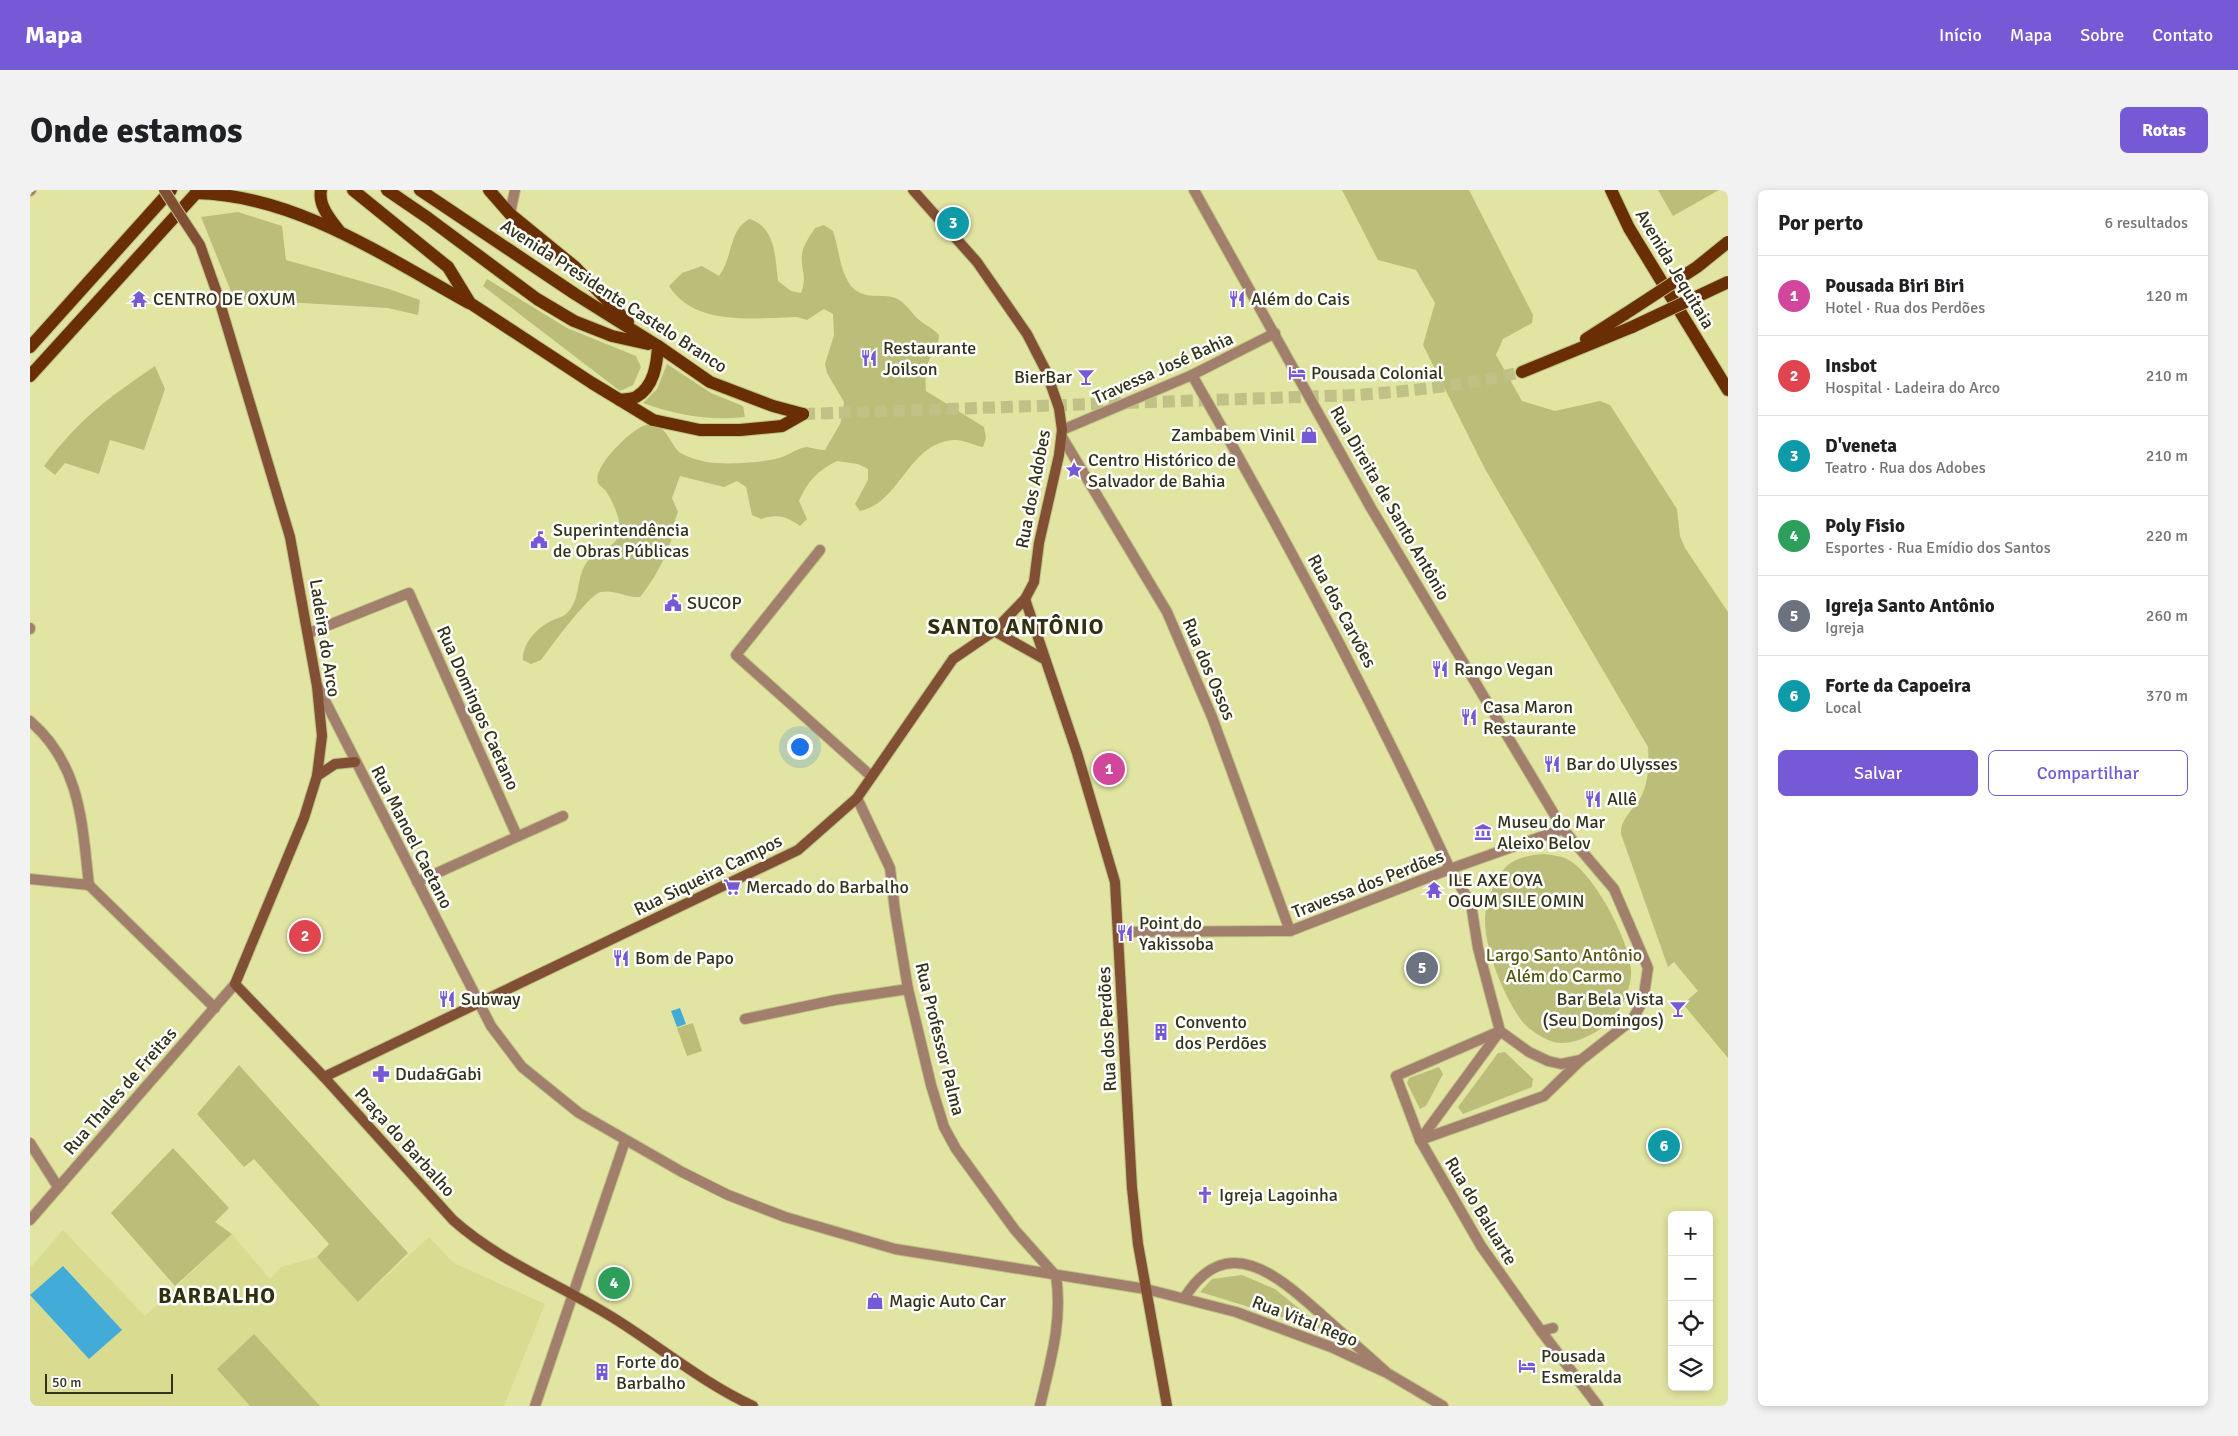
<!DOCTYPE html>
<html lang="pt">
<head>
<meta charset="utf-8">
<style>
  :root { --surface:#fff; --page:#f2f2f2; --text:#202124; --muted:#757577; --line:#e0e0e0; --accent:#7659d4 }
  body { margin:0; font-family:Signika,sans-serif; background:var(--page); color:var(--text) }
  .controls { position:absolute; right:15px; bottom:15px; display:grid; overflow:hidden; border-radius:8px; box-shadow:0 2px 8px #0003 }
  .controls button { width:45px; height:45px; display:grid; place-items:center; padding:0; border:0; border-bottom:1px solid var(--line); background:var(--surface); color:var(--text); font:25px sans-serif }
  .scale { position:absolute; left:15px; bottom:12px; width:128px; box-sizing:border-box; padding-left:5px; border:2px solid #323318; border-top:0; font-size:14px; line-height:18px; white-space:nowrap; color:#323318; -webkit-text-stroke:4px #fff; paint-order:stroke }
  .you { position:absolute; left:769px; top:556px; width:18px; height:18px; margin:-12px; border:4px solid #fff; border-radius:50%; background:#1a73e8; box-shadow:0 0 0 8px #1a73e833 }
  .badge { display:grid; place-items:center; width:32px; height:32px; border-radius:50%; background:var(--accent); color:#fff; font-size:16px; font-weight:700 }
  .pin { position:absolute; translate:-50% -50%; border:2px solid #fff; box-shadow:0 1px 5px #0006 }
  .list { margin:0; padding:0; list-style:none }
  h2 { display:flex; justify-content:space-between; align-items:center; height:65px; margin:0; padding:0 20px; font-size:21px }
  h2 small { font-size:16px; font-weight:400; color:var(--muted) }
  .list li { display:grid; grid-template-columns:32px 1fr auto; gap:15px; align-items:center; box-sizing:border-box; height:80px; padding:0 20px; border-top:1px solid var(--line) }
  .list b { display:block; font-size:19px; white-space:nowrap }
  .list p { margin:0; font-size:16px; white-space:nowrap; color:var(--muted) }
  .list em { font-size:16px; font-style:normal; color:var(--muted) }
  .actions { display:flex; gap:10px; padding:15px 20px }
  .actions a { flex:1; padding:11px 0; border:1px solid var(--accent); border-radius:8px; text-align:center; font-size:18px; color:var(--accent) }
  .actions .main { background:var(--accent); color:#fff }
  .icon { flex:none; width:28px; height:28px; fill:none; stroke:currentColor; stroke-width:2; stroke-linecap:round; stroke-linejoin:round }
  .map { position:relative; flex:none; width:1698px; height:1216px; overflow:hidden; border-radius:8px }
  header { display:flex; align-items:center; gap:30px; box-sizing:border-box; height:70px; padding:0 25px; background:var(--accent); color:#fff }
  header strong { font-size:24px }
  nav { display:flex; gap:28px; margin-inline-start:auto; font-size:18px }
  .intro { display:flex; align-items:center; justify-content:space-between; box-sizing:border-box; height:120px; padding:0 30px }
  h1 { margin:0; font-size:35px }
  .button { padding:12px 22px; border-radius:8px; background:var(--accent); color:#fff; font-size:18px; font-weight:700 }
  main { display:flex; gap:30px; padding:0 30px }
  aside { flex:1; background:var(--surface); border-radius:8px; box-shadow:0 2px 8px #0003 }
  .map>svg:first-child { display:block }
  .built { fill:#d9dc90 }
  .green { fill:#bbbd79 }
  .water { fill:#43abd8 }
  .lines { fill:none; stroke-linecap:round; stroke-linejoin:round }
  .primary-tunnel { stroke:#bfc186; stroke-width:12; stroke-dasharray:12 6; stroke-linecap:butt }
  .minor-casing { stroke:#bfc186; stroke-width:12 }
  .tertiary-casing { stroke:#bfc186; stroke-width:12 }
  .secondary-casing { stroke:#bfc186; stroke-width:12 }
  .primary-casing { stroke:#bfc186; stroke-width:14 }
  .minor { stroke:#a27f6c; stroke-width:10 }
  .tertiary { stroke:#a27f6c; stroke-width:10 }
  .secondary { stroke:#815034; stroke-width:10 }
  .primary { stroke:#692e03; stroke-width:12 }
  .secondary-bridge-casing { stroke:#bfc186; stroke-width:12; stroke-linecap:butt }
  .primary-bridge-casing { stroke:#bfc186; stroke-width:14; stroke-linecap:butt }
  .secondary-bridge { stroke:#815034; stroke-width:10 }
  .primary-bridge { stroke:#692e03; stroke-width:12 }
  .labels { text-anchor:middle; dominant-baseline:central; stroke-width:5; stroke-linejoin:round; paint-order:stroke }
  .street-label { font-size:18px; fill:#323318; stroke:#fff }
  .poi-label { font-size:18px; fill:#323318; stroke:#fff; text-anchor:start }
  .park-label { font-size:18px; fill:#551; stroke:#fff }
  .district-label { font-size:22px; font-weight:bold; letter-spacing:1px; fill:#30300e; stroke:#fff }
</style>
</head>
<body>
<header>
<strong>Mapa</strong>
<nav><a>Início</a><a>Mapa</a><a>Sobre</a><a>Contato</a></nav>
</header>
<div class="intro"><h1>Onde estamos</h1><a class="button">Rotas</a></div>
<main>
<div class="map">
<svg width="1698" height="1216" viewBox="0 0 1698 1216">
  <rect width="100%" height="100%" fill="#e2e5a1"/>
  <!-- built -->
  <path class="built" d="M33 1040 115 1126 202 1044 240 1089 251 1077 287 1067 328 1112 399 1047 424 1073 515 1114 474 1216H0V1078Z"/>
  <!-- green -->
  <g class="green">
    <path d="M1312 0H1439L1503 125 1502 133 1473 149 1466 165 1492 211 1525 221 1570 211 1580 215 1647 319 1650 346 1655 358 1698 422V868L1653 814 1668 801 1644 772 1638 777 1591 644C1590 629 1604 619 1611 607 1619 591 1619 574 1618 557L1455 279 1393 155 1405 113 1386 80 1348 70Z"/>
    <path d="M1628 0H1689L1643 26Z"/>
    <path d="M208 22 252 36 256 70 359 99 390 110 388 125 358 118 204 109 171 27Z"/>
    <path d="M720 29C746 38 745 68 748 91L761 101 771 103C778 86 770 79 772 64 773 55 780 46 785 38L794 35 803 41C809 58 810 86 824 99 836 109 849 104 862 107 872 109 879 119 885 126 892 134 902 137 909 145 909 156 904 159 900 168 895 178 895 190 896 201L954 237 956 248 953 257C943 255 932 249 923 250 879 253 870 313 830 321L825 314 838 290V279L828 274 807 271C788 280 777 292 769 311L777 329 770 336C756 326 747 324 731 329L722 325 716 297 707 291 694 297 650 286 642 308 648 322C644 331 644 339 642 348 635 369 624 390 610 407 597 408 584 399 571 402 558 405 521 457 511 470L501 474 493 470C492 453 508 437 523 430 530 427 534 427 539 421 551 406 546 387 557 372 565 361 582 360 588 347 594 334 583 312 576 301 574 298 569 296 568 293 562 277 599 242 613 236 634 228 638 251 649 262 654 266 670 271 677 272 695 275 731 273 749 268 757 266 769 257 777 257 783 258 789 260 795 260L810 234 813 224 814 212 797 183 795 174 804 145 803 124 794 119 777 130 767 127C725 128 665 137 639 96L652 83 672 76 689 86C703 68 699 38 720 29Z"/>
    <path d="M457 89 537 138 606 166 611 177 603 195 590 201 453 96Z"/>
    <path d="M637 174 681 203 713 216 715 227C679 231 647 225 613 213L627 199Z"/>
    <path d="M125 176 135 199 114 260 80 250 69 284 35 273 25 285 14 276C48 230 78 208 125 176Z"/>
    <path d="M1513 664C1523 665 1534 666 1542 672 1567 690 1599 750 1601 780 1602 791 1597 803 1593 813 1585 828 1574 839 1558 846 1546 852 1531 856 1518 850 1509 846 1497 838 1491 830 1473 805 1450 750 1456 719 1459 706 1467 684 1478 675 1488 667 1501 665 1513 664Z"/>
    <path d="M663 833 672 861 657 866 647 838Z"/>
    <path d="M1475 862 1503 889 1502 897 1433 924 1428 917 1468 863Z"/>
    <path d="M209 875 378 1063 328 1112 287 1067 299 1054 224 969 214 977 167 924Z"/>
    <path d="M1409 877 1413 884 1396 916 1390 919 1377 893 1379 888Z"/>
    <path d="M143 958 199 1018 185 1032 202 1044 145 1096 81 1023Z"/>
    <path d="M1212 1085 1245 1099 1297 1141 1170 1102 1182 1089Z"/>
    <path d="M224 1144 290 1216H220L187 1179Z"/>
  </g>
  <!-- water -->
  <g class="water">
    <path d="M650 818 656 834 647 837 641 821Z"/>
    <path d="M33 1076 92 1140 59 1169 0 1105Z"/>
  </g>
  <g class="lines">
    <!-- primary-tunnel -->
    <path class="primary-tunnel" d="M773 224 1326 205C1382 201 1437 195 1492 182"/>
    <!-- minor casing -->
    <g class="minor-casing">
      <g id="minor">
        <path d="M0 1 1 0"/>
        <path d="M480 24 485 0"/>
        <path d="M1162 185C1255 346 1342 510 1420 679"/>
        <path d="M1032 240 1162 185 1245 143"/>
        <path d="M1032 247 1137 422 1182 527 1260 741"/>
        <path d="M790 360 706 465 841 586"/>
        <path d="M0 438V439"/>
        <path d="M279 443 379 403 487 646"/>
        <path d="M0 531C51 575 52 633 59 695"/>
        <path d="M827 608 860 678 865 721 878 799 901 895 914 937 926 959 985 1040 1026 1086"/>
        <path d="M0 689 59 695"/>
        <path d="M387 692 533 626"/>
        <path d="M59 695 185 818"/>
        <path d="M715 829 805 810 878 799"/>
        <path d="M1470 841 1366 886 1390 950 1514 906 1551 870"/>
        <path d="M0 953 28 997"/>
        <path d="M1155 1107C1198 1039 1250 1088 1292 1125 1313 1144 1334 1162 1355 1181"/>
        <path d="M1511 1141 1523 1138"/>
      </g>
    </g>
    <!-- tertiary casing -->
    <g class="tertiary-casing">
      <g id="tertiary">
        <path d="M1164 0 1341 318 1533 639 1584 699 1618 778 1613 811 1602 830 1551 870 1531 874 1518 871 1499 862 1470 841 1448 758 1441 714 1420 679"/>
        <path d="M288 497 461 836 492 877 549 923 652 982 698 1005 755 1027 865 1059 1116 1099 1206 1122 1301 1157 1357 1183 1413 1216"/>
        <path d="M1088 742 1260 741 1420 679 1533 639"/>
        <path d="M1470 841 1390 950 1451 1056 1511 1141 1568 1216"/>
        <path d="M0 1030 205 794"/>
        <path d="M505 1216 595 951"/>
        <path d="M1010 1216C1020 1173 1033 1131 1026 1086"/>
      </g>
    </g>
    <!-- secondary casing -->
    <g class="secondary-casing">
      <g id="secondary">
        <path d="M187 103 260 347 287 496 292 546 287 586 274 628 205 794 294 887 423 1030C470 1072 529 1094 582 1127 629 1156 673 1193 723 1216"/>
        <path d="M995 409 1047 563 1085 692 1102 998 1108 1054 1137 1216"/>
        <path d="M964 441 1014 469"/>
        <path d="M287 586 305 574 325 572"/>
        <path d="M294 887 768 660 827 608 923 469 964 441 995 409 1004 392 1009 353 1029 265 1032 240 1029 218 1016 181 997 144 947 72 883 0"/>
      </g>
    </g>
    <!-- primary casing -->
    <g class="primary-casing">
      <g id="primary">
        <path d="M291 0C288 16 301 30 310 42"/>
        <path d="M323 0 418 77 440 113 562 193 623 230 670 240H710L752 236 773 224"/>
        <path d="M357 0 398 28 507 109 544 131 582 146 618 154"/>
        <path d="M390 0 545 104 628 156 680 192 743 216 773 224"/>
        <path d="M459 0 480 24 545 77 598 132"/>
        <path d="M1581 0 1599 38 1698 200"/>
        <path d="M166 3C265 5 354 66 439 113"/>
        <path d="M1556 149 1595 124"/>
        <path d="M0 157 141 0"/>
        <path d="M1492 182 1602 137"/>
        <path d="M0 186 169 0"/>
        <path d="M590 210C594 209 602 209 606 207 624 197 627 174 628 156"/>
      </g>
    </g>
    <!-- minor -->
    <use href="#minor" class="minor"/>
    <!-- tertiary -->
    <use href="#tertiary" class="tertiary"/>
    <!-- secondary -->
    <use href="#secondary" class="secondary"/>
    <!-- primary -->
    <use href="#primary" class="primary"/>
    <!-- secondary-bridge casing -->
    <g class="secondary-bridge-casing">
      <path id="secondary-bridge" d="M134 0 170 55 187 103"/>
    </g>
    <!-- primary-bridge casing -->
    <g class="primary-bridge-casing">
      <g id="primary-bridge">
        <path d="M1595 124 1667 77 1698 52"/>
        <path d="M1602 137 1698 92"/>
      </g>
    </g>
    <!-- secondary-bridge -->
    <use href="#secondary-bridge" class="secondary-bridge"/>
    <!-- primary-bridge -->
    <use href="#primary-bridge" class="primary-bridge"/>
  </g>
  <!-- icons -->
  <defs>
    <g id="temple-bare" transform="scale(1.35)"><path d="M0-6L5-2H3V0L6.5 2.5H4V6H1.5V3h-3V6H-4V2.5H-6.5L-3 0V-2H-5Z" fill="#7659d4" stroke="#fff" stroke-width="2.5" paint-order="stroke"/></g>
    <g id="restaurant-bare" transform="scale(1.35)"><path d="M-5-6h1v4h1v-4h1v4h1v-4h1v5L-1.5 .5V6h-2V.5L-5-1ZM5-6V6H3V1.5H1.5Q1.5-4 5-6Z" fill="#7659d4" stroke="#fff" stroke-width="2.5" paint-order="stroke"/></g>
    <g id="hotel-bare" transform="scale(1.35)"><path d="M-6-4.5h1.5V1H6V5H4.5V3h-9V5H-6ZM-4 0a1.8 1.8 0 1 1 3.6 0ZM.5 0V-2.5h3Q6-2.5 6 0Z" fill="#7659d4" stroke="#fff" stroke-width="2.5" paint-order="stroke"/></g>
    <g id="bar-bare" transform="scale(1.35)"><path d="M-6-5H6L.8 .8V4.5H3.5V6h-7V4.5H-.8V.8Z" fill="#7659d4" stroke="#fff" stroke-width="2.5" paint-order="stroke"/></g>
    <g id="shop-bare" transform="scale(1.35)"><path d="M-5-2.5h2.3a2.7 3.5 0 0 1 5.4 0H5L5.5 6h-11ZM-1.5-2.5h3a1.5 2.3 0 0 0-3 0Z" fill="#7659d4" stroke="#fff" stroke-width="2.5" paint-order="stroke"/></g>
    <g id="sight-bare" transform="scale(1.35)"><path d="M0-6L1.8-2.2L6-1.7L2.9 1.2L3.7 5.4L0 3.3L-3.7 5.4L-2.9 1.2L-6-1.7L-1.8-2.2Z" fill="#7659d4" stroke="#fff" stroke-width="2.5" paint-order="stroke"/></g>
    <g id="civic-bare" transform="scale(1.35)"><path d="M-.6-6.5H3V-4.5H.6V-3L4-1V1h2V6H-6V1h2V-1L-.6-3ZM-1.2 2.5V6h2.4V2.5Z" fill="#7659d4" stroke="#fff" stroke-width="2.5" paint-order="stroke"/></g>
    <g id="museum-bare" transform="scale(1.35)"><path d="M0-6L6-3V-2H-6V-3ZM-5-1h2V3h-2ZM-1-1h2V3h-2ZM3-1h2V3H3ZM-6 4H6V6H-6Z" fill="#7659d4" stroke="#fff" stroke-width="2.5" paint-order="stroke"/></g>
    <g id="supermarket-bare" transform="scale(1.35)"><path d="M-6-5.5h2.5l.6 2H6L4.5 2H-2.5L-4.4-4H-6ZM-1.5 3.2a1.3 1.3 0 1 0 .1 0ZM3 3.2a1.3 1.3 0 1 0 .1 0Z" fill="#7659d4" stroke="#fff" stroke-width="2.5" paint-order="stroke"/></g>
    <g id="building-bare" transform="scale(1.35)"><path d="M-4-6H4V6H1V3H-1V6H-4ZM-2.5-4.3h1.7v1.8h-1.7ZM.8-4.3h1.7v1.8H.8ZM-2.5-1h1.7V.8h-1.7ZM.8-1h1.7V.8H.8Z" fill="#7659d4" stroke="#fff" stroke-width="2.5" paint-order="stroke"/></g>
    <g id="pharmacy-bare" transform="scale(1.35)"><path d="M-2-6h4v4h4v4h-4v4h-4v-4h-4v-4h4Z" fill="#7659d4" stroke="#fff" stroke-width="2.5" paint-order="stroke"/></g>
    <g id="church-bare" transform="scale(1.35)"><path d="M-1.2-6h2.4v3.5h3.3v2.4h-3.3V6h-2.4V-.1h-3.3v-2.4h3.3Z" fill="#7659d4" stroke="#fff" stroke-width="2.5" paint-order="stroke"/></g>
  </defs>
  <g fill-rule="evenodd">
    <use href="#temple-bare" x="109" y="109"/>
    <use href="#restaurant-bare" x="1207" y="109"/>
    <use href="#restaurant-bare" x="839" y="168"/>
    <use href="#hotel-bare" x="1267" y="183"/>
    <use href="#bar-bare" x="1056" y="187"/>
    <use href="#shop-bare" x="1279" y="245"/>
    <use href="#sight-bare" x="1044" y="280"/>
    <use href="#civic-bare" x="509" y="350"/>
    <use href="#civic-bare" x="643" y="413"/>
    <use href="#restaurant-bare" x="1410" y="479"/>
    <use href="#restaurant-bare" x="1439" y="527"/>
    <use href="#restaurant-bare" x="1522" y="574"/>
    <use href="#restaurant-bare" x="1563" y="609"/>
    <use href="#museum-bare" x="1453" y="642"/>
    <use href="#supermarket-bare" x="702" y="697"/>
    <use href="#temple-bare" x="1404" y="700"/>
    <use href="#restaurant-bare" x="1095" y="743"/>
    <use href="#restaurant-bare" x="591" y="768"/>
    <use href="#restaurant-bare" x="417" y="809"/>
    <use href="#bar-bare" x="1648" y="819"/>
    <use href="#building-bare" x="1131" y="842"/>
    <use href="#pharmacy-bare" x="351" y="884"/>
    <use href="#church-bare" x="1175" y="1005"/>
    <use href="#shop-bare" x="845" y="1111"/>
    <use href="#hotel-bare" x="1497" y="1176"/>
    <use href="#building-bare" x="572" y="1182"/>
  </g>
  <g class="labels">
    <!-- street labels -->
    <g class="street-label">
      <text transform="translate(1645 79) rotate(59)">Avenida Jequitaia</text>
      <text transform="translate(584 106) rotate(33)">Avenida Presidente Castelo Branco</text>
      <text transform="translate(1133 178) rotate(-24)">Travessa José Bahia</text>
      <text transform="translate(1003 299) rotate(-79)">Rua dos Adobes</text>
      <text transform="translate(1360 313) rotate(60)">Rua Direita de Santo Antônio</text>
      <text transform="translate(1312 421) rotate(62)">Rua dos Carvões</text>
      <text transform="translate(295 448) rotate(81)">Ladeira do Arco</text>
      <text transform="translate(1179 479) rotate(67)">Rua dos Ossos</text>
      <text transform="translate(448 518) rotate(66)">Rua Domingos Caetano</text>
      <text transform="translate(382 647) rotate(63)">Rua Manoel Caetano</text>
      <text transform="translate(678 685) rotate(-26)">Rua Siqueira Campos</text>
      <text transform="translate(1338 694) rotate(-21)">Travessa dos Perdões</text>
      <text transform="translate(1077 839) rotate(-93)">Rua dos Perdões</text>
      <text transform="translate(910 849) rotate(76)">Rua Professor Palma</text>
      <text transform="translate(90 901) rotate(-49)">Rua Thales de Freitas</text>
      <text transform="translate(375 952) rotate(48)">Praça do Barbalho</text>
      <text transform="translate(1451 1021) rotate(59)">Rua do Baluarte</text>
      <text transform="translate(1275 1131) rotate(21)">Rua Vital Rego</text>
    </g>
    <!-- poi labels -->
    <g class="poi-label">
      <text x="123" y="109">CENTRO DE OXUM</text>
      <text x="1221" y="109">Além do Cais</text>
      <text x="853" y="158">Restaurante<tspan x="853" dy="21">Joilson</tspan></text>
      <text x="1281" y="183">Pousada Colonial</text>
      <text x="1042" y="187" text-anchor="end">BierBar</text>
      <text x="1265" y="245" text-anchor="end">Zambabem Vinil</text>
      <text x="1058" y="270">Centro Histórico de<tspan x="1058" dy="21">Salvador de Bahia</tspan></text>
      <text x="523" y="340">Superintendência<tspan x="523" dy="21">de Obras Públicas</tspan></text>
      <text x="657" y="413">SUCOP</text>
      <text x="1424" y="479">Rango Vegan</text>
      <text x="1453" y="517">Casa Maron<tspan x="1453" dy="21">Restaurante</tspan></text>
      <text x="1536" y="574">Bar do Ulysses</text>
      <text x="1577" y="609">Allê</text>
      <text x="1467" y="632">Museu do Mar<tspan x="1467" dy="21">Aleixo Belov</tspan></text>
      <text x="1418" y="690">ILE AXE OYA<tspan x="1418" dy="21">OGUM SILE OMIN</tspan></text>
      <text x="716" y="697">Mercado do Barbalho</text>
      <text x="1109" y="733">Point do<tspan x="1109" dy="21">Yakissoba</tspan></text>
      <text x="605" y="768">Bom de Papo</text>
      <text x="431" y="809">Subway</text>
      <text x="1634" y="809" text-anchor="end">Bar Bela Vista<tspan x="1634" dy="21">(Seu Domingos)</tspan></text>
      <text x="1145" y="832">Convento<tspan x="1145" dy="21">dos Perdões</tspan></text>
      <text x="365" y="884">Duda&amp;Gabi</text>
      <text x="1189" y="1005">Igreja Lagoinha</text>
      <text x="859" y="1111">Magic Auto Car</text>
      <text x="1511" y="1166">Pousada<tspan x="1511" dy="21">Esmeralda</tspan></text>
      <text x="586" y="1172">Forte do<tspan x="586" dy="21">Barbalho</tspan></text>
    </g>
    <!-- park labels -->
    <g class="park-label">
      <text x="1534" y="765">Largo Santo Antônio<tspan x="1534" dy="21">Além do Carmo</tspan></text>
    </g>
    <!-- district labels -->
    <g class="district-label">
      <text x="986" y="436">SANTO ANTÔNIO</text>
      <text x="187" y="1105">BARBALHO</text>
    </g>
  </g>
</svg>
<div class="controls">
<button>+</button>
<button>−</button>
<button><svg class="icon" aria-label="locate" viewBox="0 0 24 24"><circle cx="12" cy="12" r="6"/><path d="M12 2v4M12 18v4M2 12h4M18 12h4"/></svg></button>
<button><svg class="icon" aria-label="layers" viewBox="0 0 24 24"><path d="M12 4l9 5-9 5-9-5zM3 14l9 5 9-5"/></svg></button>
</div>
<div class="scale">50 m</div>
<div class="you"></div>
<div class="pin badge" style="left:1079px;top:579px;background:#d1479c">1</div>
<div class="pin badge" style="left:275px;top:746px;background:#e0444e">2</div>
<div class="pin badge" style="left:923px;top:33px;background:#0f9aa8">3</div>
<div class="pin badge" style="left:584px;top:1093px;background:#2e9e5b">4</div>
<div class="pin badge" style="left:1392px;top:778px;background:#6b7280">5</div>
<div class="pin badge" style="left:1634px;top:956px;background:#0f9aa8">6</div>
</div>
<aside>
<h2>Por perto<small>6 resultados</small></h2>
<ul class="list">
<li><span class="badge" style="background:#d1479c">1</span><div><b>Pousada Biri Biri</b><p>Hotel · Rua dos Perdões</p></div><em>120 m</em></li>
<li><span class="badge" style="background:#e0444e">2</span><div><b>Insbot</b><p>Hospital · Ladeira do Arco</p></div><em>210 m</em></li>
<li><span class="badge" style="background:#0f9aa8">3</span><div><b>D'veneta</b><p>Teatro · Rua dos Adobes</p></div><em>210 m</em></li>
<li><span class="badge" style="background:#2e9e5b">4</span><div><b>Poly Fisio</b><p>Esportes · Rua Emídio dos Santos</p></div><em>220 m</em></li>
<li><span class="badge" style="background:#6b7280">5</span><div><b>Igreja Santo Antônio</b><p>Igreja</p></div><em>260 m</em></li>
<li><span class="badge" style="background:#0f9aa8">6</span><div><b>Forte da Capoeira</b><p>Local</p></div><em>370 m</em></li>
</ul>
<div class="actions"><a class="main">Salvar</a><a>Compartilhar</a></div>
</aside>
</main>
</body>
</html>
